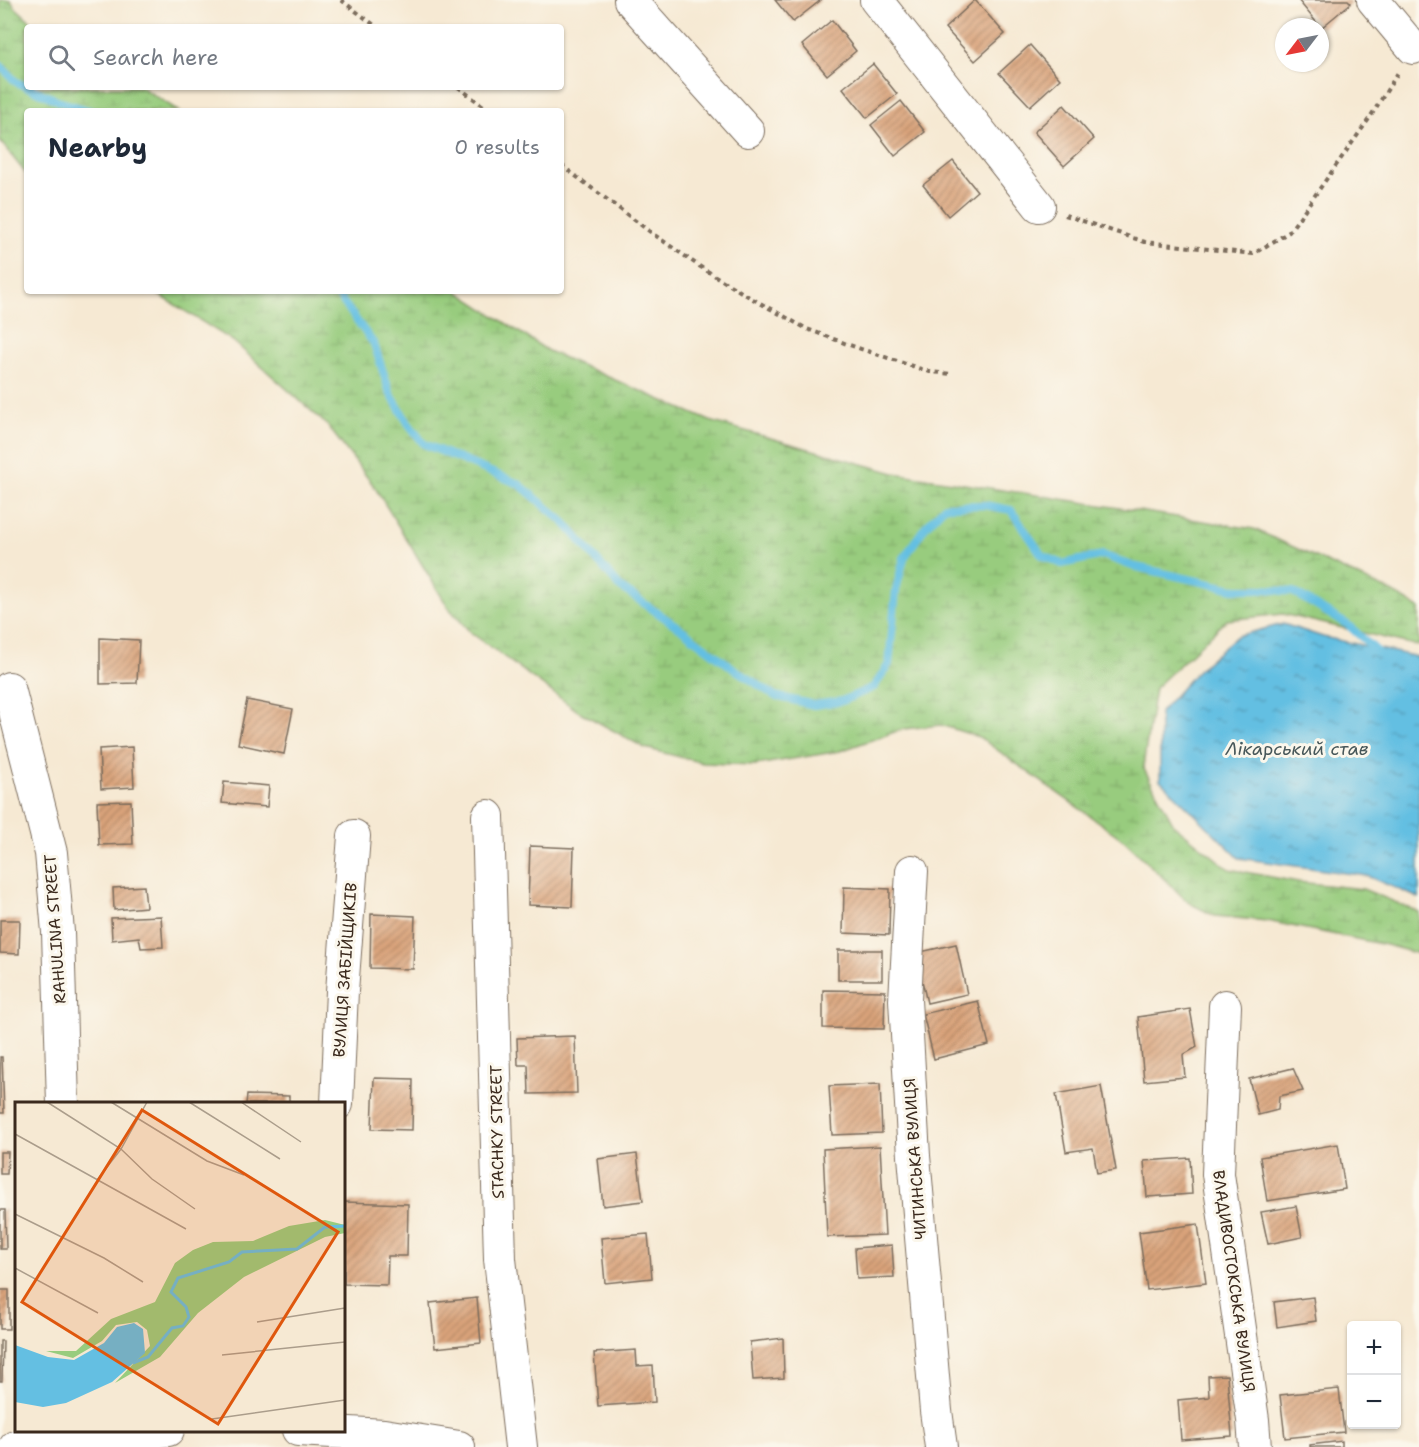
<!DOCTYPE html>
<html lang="en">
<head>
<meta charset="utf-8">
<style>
  :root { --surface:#fff; --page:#f6f6f7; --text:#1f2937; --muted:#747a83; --line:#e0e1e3 }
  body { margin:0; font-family:"Shantell Sans",sans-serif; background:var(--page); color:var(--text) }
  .controls { position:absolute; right:18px; bottom:18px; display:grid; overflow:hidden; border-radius:6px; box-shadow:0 2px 4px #0004 }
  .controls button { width:54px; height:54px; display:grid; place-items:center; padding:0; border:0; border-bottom:2px solid var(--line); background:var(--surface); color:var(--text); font:30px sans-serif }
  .compass { position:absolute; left:1275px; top:18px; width:54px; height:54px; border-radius:50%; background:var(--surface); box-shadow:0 2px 4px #0004; rotate:238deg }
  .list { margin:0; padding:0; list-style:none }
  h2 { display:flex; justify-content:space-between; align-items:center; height:78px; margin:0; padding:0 24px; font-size:26px }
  h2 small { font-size:20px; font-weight:400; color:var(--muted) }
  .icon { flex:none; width:33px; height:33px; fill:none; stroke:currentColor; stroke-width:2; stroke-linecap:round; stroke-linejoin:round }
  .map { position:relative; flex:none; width:1419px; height:1447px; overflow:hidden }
  .search { position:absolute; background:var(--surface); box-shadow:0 2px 4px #0004; left:24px; top:24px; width:540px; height:66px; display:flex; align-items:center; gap:15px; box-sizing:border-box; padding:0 21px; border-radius:6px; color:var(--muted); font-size:22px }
  .panel { position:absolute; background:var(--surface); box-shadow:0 2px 4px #0004; left:24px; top:108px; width:540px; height:186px; border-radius:6px }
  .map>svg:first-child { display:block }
  .wetland { fill:url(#wetland-marsh); stroke:#6a7b4e; stroke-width:1.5 }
  .water { fill:url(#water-ripples); stroke:#507480; stroke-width:1.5 }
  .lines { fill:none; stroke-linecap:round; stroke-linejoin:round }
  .stream { stroke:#64bfe2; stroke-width:8 }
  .building { fill:url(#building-hatch) }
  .minor-casing { stroke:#7c6d5d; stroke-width:34 }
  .path { stroke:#7c6d5d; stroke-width:4; stroke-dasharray:4.5 4.5; stroke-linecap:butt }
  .minor { stroke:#fff; stroke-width:32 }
  .labels { text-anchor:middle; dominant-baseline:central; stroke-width:6; stroke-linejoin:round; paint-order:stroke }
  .street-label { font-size:16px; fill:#3b2a1e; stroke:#fbf7ec }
  .water-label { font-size:18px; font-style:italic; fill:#475759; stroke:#fbf7ec }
  .inset-river { fill:none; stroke:#64bfe2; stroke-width:3 }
  .inset-road { fill:none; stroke:#ab9d8b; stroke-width:1.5 }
  .view { fill:#df570d; fill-opacity:0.15; stroke:#df570d; stroke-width:3 }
  .inset-edge { fill:none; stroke:#3b2a1e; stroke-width:3 }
</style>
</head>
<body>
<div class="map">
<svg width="1419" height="1447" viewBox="0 0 1419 1447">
  <defs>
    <pattern id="wetland-marsh" width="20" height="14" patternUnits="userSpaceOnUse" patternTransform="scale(1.5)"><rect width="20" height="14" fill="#98cc7e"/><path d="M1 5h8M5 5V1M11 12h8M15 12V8" fill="none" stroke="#84af6c"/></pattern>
    <pattern id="water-ripples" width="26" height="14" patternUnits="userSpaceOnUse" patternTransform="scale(1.5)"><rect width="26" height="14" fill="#64bfe2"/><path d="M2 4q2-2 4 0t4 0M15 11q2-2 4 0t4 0" fill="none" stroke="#549bb7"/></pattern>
    <pattern id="building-hatch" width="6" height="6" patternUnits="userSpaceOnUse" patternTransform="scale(1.5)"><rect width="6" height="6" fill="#d9a37a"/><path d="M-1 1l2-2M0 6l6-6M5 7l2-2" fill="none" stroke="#b18563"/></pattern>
  </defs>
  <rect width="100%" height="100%" fill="#fbf7ec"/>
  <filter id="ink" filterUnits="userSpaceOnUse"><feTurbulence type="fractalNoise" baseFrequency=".0167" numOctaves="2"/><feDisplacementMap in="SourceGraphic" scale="12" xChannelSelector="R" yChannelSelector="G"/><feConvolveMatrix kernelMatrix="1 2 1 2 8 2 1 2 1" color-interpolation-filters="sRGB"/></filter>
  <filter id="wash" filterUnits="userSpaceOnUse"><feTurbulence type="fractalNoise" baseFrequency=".008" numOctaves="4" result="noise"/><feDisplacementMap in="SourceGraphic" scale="24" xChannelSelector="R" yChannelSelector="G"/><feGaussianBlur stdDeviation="1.35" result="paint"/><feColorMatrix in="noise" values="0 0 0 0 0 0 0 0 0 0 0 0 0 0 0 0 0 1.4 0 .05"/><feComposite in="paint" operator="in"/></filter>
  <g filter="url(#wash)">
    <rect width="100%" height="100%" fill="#f6e9d3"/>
    <!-- wetland -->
    <g class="wetland">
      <path d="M0 0H10L16 8 37 27H27V87H141L179 111H27V175L0 141Z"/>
      <path d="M153 291H457L548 351 710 421 894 473 1254 529 1394 593 1419 608V646L1283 614 1227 620 1155 688 1143 767 1174 825 1229 869 1298 882 1363 889 1419 912V954L1386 945 1267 921 1215 916 1189 903 1125 841 979 737 941 725 903 729 840 751 756 765 703 763 645 748 578 711 470 632 448 607 374 486 327 425 233 341Z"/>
    </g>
    <!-- water -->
    <path class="water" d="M1283 624 1323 637 1419 657V898L1367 876 1239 858 1160 780V712L1198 670 1237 636Z"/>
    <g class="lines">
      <!-- stream -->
      <g class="stream">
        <path d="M0 65 16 82 27 87"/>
        <path d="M28 87 61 102 91 111"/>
        <path d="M335 291 374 344 390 393 408 423 424 444 519 484 564 522 620 587 684 631 733 668 775 696 814 705 842 701 874 687 889 664 896 590 904 558 925 527 945 506 985 505 1011 510 1042 555 1062 564 1103 555 1132 566 1233 589H1264L1293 592 1348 625 1380 654"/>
      </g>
    </g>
    <g id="blocks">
      <!-- building -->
      <g class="building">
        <path d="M775 0H821L793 22Z"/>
        <path d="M975 0 1005 34 975 61 945 28Z"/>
        <path d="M1298 0H1348L1351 3 1321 28Z"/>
        <path d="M832 20 856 51 827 75 802 45Z"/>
        <path d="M1030 45 1060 79 1030 106 999 73Z"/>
        <path d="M873 64 897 94 867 118 843 88Z"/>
        <path d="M901 101 925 132 895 156 871 125Z"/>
        <path d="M1064 105 1094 139 1064 166 1034 132Z"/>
        <path d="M953 161 977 191 948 216 923 185Z"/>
        <path d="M100 638 139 640 137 683 100 684Z"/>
        <path d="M247 700 293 709 284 754 238 744Z"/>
        <path d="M132 747 134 787 101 789 99 749Z"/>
        <path d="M224 782 269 786 267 807 222 803Z"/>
        <path d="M131 801 133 844 99 845 97 802Z"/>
        <path d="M530 846 574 848 572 907 528 905Z"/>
        <path d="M144 886 146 907 114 910 113 888Z"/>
        <path d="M844 887 890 889 889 935 843 933Z"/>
        <path d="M371 914 415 916 413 969 370 968Z"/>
        <path d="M161 916 163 947 141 948 139 937 112 940 111 918Z"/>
        <path d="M0 920H20L19 954 0 953Z"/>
        <path d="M956 944 967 994 927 1003 916 953Z"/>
        <rect x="838" y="950" width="44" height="30"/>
        <path d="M823 990 885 991 884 1029 823 1028Z"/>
        <path d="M978 1001 989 1045 934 1059 923 1014Z"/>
        <path d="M1190 1009 1197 1047 1183 1055 1185 1077 1144 1081 1138 1017Z"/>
        <path d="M575 1036 577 1093 529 1094 528 1065H518L517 1038Z"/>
        <path d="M0 1057H2L4 1113H0Z"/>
        <path d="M1293 1068 1303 1091 1279 1096 1278 1110 1258 1115 1249 1079Z"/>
        <path d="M374 1078 413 1079 412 1130 372 1129Z"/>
        <path d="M880 1084 882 1133 832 1135 829 1086Z"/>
        <path d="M1101 1086 1116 1170 1097 1173 1093 1148 1066 1152 1056 1094Z"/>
        <path d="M247 1095 289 1096V1104H246Z"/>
        <path d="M1338 1144 1345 1189 1267 1201 1260 1157Z"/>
        <path d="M880 1146 885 1235 827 1237 823 1149Z"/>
        <path d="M0 1152H8L7 1174H0Z"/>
        <path d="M637 1154 643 1201 603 1206 598 1159Z"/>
        <path d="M1190 1158 1192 1194 1147 1197 1144 1161Z"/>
        <path d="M344 1202 408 1204 407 1256H388L387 1285 344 1284Z"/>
        <path d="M1296 1206 1302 1237 1268 1244 1261 1212Z"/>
        <path d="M0 1210H5L6 1249H0Z"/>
        <path d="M1198 1224 1206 1283 1147 1290 1139 1232Z"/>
        <path d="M648 1234 652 1278 605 1283 601 1238Z"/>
        <path d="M892 1245 894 1277 857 1279 855 1248Z"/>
        <rect x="0" y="1290" width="9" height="39"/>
        <path d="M1313 1297 1316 1321 1277 1327 1274 1302Z"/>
        <path d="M477 1298 481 1343 435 1348 430 1303Z"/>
        <path d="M783 1338 784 1378 753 1380 750 1342Z"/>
        <path d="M0 1341H3L2 1381H0Z"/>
        <path d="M636 1350 637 1366 653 1365 655 1402 598 1406 594 1353Z"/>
        <path d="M1227 1375 1232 1436 1181 1440 1178 1400 1209 1397 1208 1376Z"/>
        <path d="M1339 1389 1344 1432 1285 1438 1280 1395Z"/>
        <path d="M1342 1441V1447H1310V1445Z"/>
      </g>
    </g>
  </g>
  <g filter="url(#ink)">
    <use href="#blocks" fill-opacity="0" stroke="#7c6d5d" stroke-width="1.5"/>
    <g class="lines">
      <!-- minor casing -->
      <g class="minor-casing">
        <g id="minor">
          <path d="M630 0 748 131"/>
          <path d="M876 0 1039 206"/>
          <path d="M1373 0 1413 48"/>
          <path d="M9 688 51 853 58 932 63 1104"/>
          <path d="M488 816 500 1259 521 1447"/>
          <path d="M912 871 905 1000 914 1156 936 1411 941 1447"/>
          <path d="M1225 1006 1218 1174 1253 1420 1255 1447"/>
          <path d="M337 1104 342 991 354 836"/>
          <path d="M298 1430 384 1435 459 1447"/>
          <path d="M15 1447 168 1430"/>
        </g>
      </g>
      <!-- path -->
      <g class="path">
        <path d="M341 0 377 27"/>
        <path d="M458 87 490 111"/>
        <path d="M561 165 649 231 699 266 751 298 807 329 855 347 930 372 953 374"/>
        <path d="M1065 215 1145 242 1253 254 1289 232 1369 119 1399 71"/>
      </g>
      <!-- minor -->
      <use href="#minor" class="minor"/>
    </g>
  </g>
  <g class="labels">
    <!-- street labels -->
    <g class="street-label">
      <text transform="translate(55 929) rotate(-94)">RAHULINA STREET</text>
      <text transform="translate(345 970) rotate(-86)">ВУЛИЦЯ ЗАБІЙЩИКІВ</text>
      <text transform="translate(497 1132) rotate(-91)">STACHKY STREET</text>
      <text transform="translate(915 1159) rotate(-94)">ЧИТИНСЬКА ВУЛИЦЯ</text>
      <text transform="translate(1234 1281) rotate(82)">ВЛАДИВОСТОКСЬКА ВУЛИЦЯ</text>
    </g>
    <!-- water labels -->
    <g class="water-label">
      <text x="1297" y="749">Лікарський став</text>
    </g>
  </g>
  <!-- overview -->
  <g transform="translate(15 1102)">
    <rect width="330" height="330" fill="#f6e9d3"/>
    <path d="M310 118 330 123V131L310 135 229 175 183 211 145 255 100 281 135 244 132 228 122 220 101 223 87 239 58 256 31 249H61L96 217 140 200 160 161 178 148 198 140 238 139 274 124Z" fill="#98cc7e"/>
    <path d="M119 221 128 227 130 251 97 280 51 301 28 305 0 300V243L33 255 59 258 89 241 102 225Z" fill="#64bfe2"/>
    <path class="inset-river" d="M118 261 133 255 157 226 168 224 174 215 171 205 156 190 163 176 214 160 227 150 282 147 310 125 330 124"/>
    <path class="inset-road" d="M32 0 106 47 137 77 180 107M96 0 192 59 229 73M174 0 265 57M226 0 286 40M0 32 171 127M82 78 106 47 132 0M0 112 89 156 128 180M0 166 83 211M242 220 330 206M207 253 330 240M197 317 330 298"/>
    <path class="view" d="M127 8 323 130 203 322 7 200Z"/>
    <rect width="330" height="330" class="inset-edge"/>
  </g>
</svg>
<div class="controls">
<button>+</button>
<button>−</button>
</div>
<svg class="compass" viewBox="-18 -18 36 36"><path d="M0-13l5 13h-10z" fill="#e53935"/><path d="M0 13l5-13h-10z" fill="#747a83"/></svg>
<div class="search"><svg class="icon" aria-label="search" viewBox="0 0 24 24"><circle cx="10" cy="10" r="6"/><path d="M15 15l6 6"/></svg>Search here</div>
<section class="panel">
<h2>Nearby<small>0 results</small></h2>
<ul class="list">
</ul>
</section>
</div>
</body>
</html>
